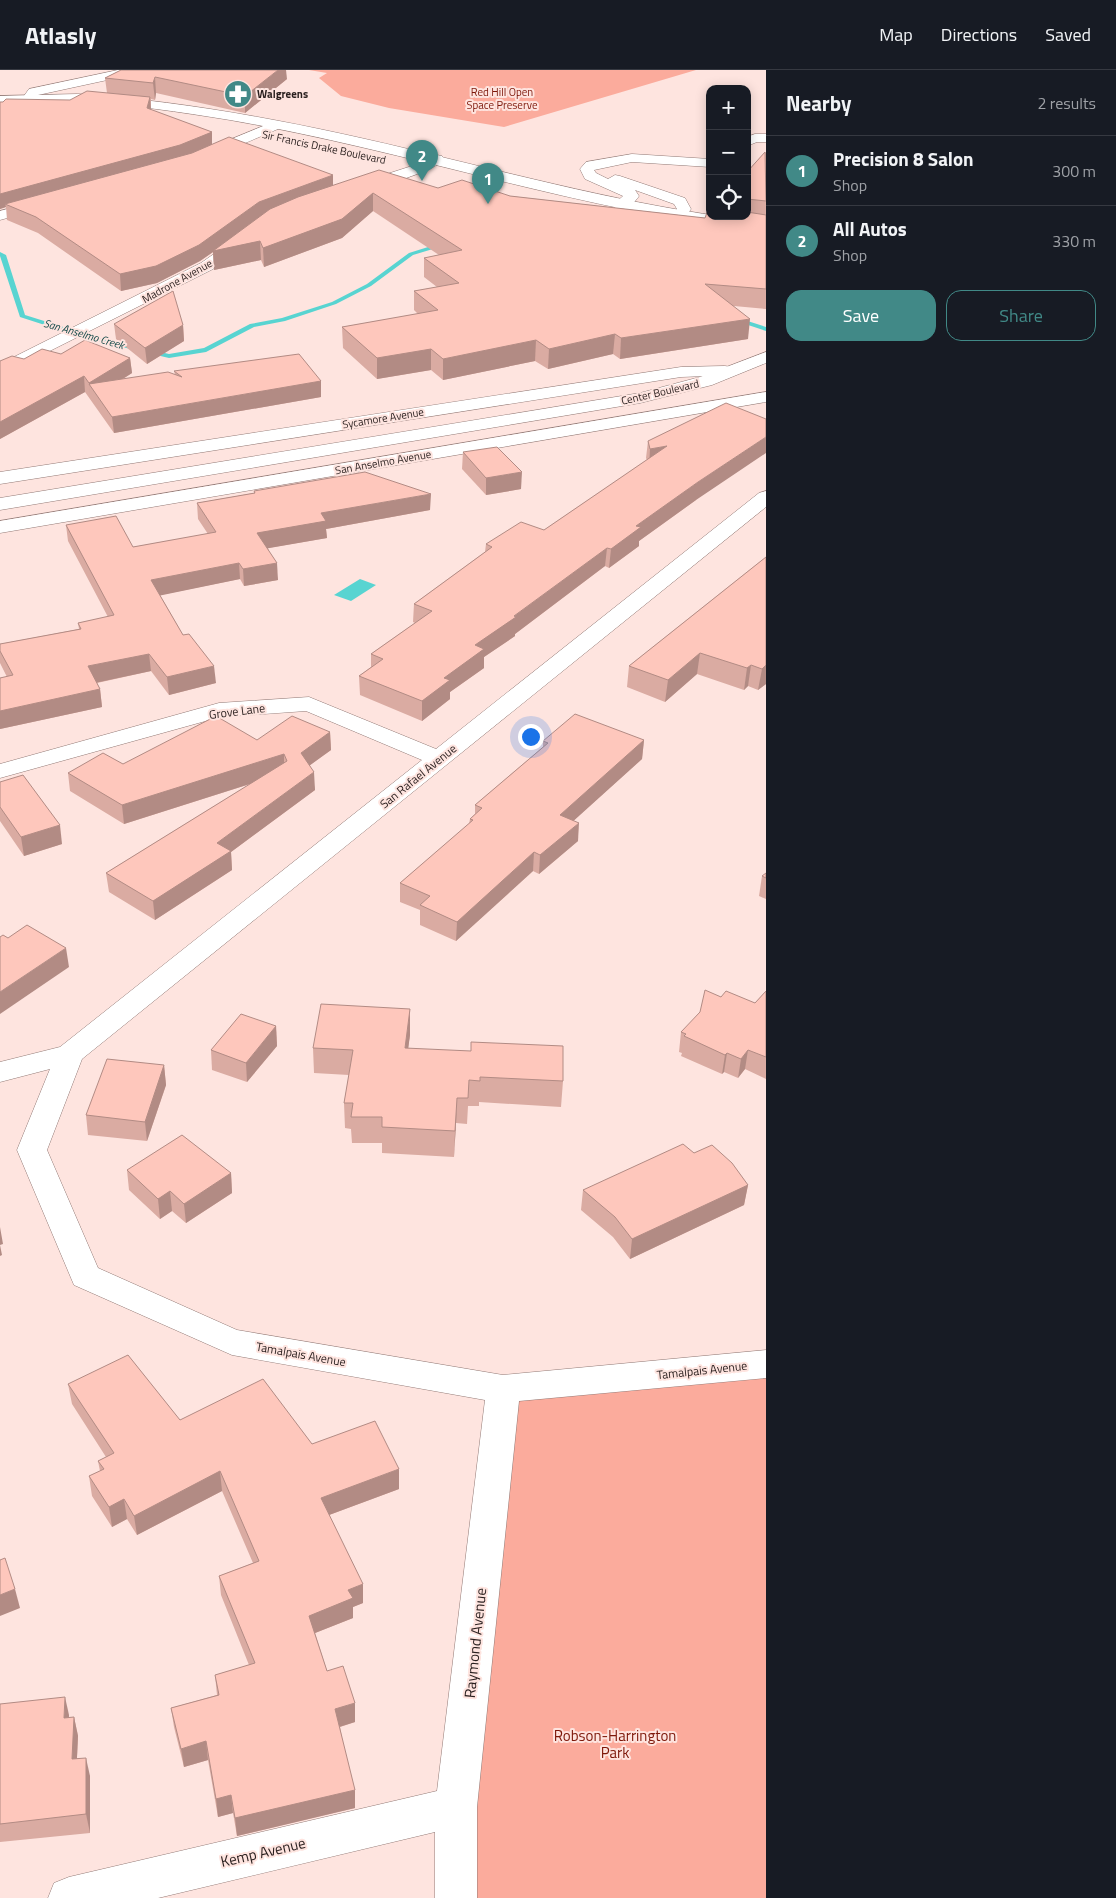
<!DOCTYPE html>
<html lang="en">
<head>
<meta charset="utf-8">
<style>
  :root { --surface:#171b24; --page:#242831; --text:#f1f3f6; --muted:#9ea1a6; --line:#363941; --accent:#418987 }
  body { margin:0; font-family:"Titillium Web",sans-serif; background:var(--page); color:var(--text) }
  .controls { position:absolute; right:15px; top:15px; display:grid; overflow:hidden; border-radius:10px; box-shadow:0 2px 12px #0003 }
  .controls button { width:45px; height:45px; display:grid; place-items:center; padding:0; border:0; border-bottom:1px solid var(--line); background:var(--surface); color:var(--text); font:25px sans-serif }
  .you { position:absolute; left:530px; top:666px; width:18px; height:18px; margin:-12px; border:4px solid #fff; border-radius:50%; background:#1a73e8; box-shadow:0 0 0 8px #1a73e833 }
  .badge { display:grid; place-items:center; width:32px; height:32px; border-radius:50%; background:var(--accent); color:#fff; font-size:16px; font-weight:700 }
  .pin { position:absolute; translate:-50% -41px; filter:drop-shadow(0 1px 2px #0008) }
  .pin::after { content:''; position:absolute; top:26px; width:18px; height:15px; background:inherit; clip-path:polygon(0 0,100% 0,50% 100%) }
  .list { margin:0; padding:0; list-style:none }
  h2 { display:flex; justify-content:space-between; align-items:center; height:65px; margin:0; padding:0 20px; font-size:21px }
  h2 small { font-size:16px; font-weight:400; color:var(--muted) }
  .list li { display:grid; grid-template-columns:32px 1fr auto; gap:15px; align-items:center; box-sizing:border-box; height:70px; padding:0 20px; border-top:1px solid var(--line) }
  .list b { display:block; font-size:19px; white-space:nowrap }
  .list p { margin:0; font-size:16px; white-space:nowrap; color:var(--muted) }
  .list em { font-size:16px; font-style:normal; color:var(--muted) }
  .actions { display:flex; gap:10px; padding:15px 20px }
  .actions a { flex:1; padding:11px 0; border:1px solid var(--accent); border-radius:15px; text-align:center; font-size:18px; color:var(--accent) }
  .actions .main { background:var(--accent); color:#fff }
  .icon { flex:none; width:28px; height:28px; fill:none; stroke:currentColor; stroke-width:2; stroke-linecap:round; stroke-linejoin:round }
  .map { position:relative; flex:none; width:766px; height:1828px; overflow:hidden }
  header { display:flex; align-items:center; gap:30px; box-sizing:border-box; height:70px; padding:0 25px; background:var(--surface); border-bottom:1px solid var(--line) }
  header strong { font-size:24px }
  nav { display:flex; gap:28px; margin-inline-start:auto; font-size:18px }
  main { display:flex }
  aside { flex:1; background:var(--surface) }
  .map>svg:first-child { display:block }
  .green { fill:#fbab9c }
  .water { fill:#58d4d1 }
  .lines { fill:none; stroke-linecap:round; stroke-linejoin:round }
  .stream { fill:#58d4d1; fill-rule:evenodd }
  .street-casing { stroke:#927a76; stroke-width:1 }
  .secondary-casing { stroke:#927a76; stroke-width:1 }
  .primary-casing { stroke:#927a76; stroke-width:1 }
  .street { fill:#fff; fill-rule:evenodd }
  .secondary { fill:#fff; fill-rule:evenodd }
  .primary { fill:#fff; fill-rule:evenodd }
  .wall { fill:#daaba2 }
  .shaded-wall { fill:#b28b84 }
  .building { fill:#fec7bc; stroke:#b28b84 }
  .labels { text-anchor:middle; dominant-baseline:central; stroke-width:4; stroke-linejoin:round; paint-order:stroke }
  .far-park-label { font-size:11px; fill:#7d1709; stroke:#fee4df }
  .far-poi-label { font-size:11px; font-weight:bold; fill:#291f1e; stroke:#fee4df; text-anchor:start }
  .far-street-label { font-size:11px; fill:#291f1e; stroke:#fee4df }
  .far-water-label { font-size:11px; font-style:italic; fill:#124948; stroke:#fee4df }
  .street-label { font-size:12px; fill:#291f1e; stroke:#fee4df }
  .near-street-label { font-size:15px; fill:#291f1e; stroke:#fee4df }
  .near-park-label { font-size:15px; fill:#7d1709; stroke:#fee4df }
</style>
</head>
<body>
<header>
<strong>Atlasly</strong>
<nav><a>Map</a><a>Directions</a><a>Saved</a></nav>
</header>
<main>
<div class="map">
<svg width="766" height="1828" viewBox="0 0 766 1828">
  <rect width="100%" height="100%" fill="#fee4df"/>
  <!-- green -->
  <g class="green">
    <path d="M309 0H696L504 57 389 38 341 26 319 8 327 3Z"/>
    <path d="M766 1294V1828H456L503 1319Z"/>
  </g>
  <!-- water -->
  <path class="water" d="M360 509 376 515 351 531 334 525Z"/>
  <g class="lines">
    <!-- stream -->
    <g class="stream">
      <path d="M444 172 447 174 446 175 413 185 371 216 336 234 285 251 254 257 206 282 169 288 88 269 20 247 0 186V182L6 185 25 245 92 266 169 284 204 278 250 254 282 248 332 232 367 214 409 183Z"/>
      <path d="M735 247 766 257V261L733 250V248Z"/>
    </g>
    <!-- street casing -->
    <g class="street-casing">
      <g id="street">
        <path d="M118 0H141L135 4 38 25 32 33 27 34 21 30 29 19Z"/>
        <path d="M273 52 278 53 280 56 278 59 210 88 205 89 198 85 200 82Z"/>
        <path d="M755 64H766V72H757L747 76V67Z"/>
        <path d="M632 84 710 89V97L632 92 594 100 596 103 608 109 615 105 620 106 685 128 691 139 684 149H674L672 146 677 139 674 134 635 120 639 126C634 134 625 141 615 138L613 135 623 126 585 109 580 99 586 92Z"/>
        <path d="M437 85 442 86 444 89C434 102 378 117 361 121L356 120 354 117 356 114 415 95Z"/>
        <path d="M42 130 47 131 49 134 47 137 0 150V141Z"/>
        <path d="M243 165 248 167 251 170 248 173 213 199 0 306V294L201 193 238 167Z"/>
        <path d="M725 296 731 297 734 301 731 305 681 307 0 414V402L681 297Z"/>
        <path d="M766 322V332L0 463V451Z"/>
        <path d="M766 421V437L82 989 47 1080 98 1198 237 1260 503 1305 766 1280V1308L519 1331 477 1737V1828H435V1762L158 1828H48L54 1813 69 1807 437 1721 485 1330 232 1285 74 1215 17 1080 50 999 0 1012V992L60 977 422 690 306 641 220 647 0 708V694L219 633 309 627 436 679 759 423Z"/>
      </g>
    </g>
    <!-- secondary casing -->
    <g class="secondary-casing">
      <path id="secondary" d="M766 282V293L712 315 640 333 0 440V428L640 323 700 307Z"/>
    </g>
    <!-- primary casing -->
    <g class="primary-casing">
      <path id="primary" d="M78 24C197 32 314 56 429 84 541 111 652 140 766 152V162C584 142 410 81 230 50 180 42 129 34 78 32 52 31 26 34 0 34V26Z"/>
    </g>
    <!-- street -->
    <use href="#street" class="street"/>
    <!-- secondary -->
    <use href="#secondary" class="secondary"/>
    <!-- primary -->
    <use href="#primary" class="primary"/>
  </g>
  <!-- wall -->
  <g class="wall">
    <path d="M121 0 287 9 245 43 156 23 155 30 151 29V40L212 62V74L333 115 438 118 705 148 747 146V102L766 82V239L734 236 748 269 620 289 613 284 548 299 535 291 443 310 431 300 377 309 343 278 342 257 418 244 414 240V221L437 217 424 207V188L439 185 373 141 342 168 264 197 261 190 214 200 213 182 200 191 157 213 121 221 38 163 7 150 6 137 0 139V32L70 30 107 23 105 8Z"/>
    <path d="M114 254 183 255 184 271 147 294 116 269Z"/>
    <path d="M61 284 130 288 132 303 123 309 175 305 174 301 321 311V327L114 363 85 322 0 369V291L24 289Z"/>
    <path d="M648 371 696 430 639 471V476L609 498 605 496 515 564V566L484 587V598L450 622V629L422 651 360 625 359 606 371 597V584L415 553 413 552 414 534 485 482 486 474 544 460 647 390 646 388Z"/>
    <path d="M463 382 521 419 486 425 462 399Z"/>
    <path d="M254 421 430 440 326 459 327 468 268 478 278 510 244 516 240 509 160 525 183 565 216 613 169 625 151 601 97 613 100 619 102 637 0 659V608L7 607 0 593V574L79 559 78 553 108 547 68 471 66 455 133 477 208 464 198 449 197 433 254 423Z"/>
    <path d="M766 487V614L758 620 748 616 744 620 697 604 665 632 627 617 629 596Z"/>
    <path d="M330 662 331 680 310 695 315 720 231 782 232 800 155 850 109 822 106 803 250 714 124 754 70 721 68 703 123 694 257 670Z"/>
    <path d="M644 670 642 689 574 750 578 771 539 804 533 801 456 871 420 855V840L400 832V813L469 754 470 749 475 744V735L543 677V671Z"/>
    <path d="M0 712 62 774 24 786 0 751Z"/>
    <path d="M766 803V829L759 826 762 806Z"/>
    <path d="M766 921V1009L745 999 738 1008 724 1002 722 1004 681 986 682 983 679 982 681 962 721 927 755 933Z"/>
    <path d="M410 939V965L408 978 563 1011 561 1037 479 1032V1036H468L467 1054 456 1053 454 1087 382 1083V1073H352L351 1059 345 1058 344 1033 349 1005 314 1003 313 978Z"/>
    <path d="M276 956 277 976 247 1012 212 1000 211 980Z"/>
    <path d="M164 995 166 1015 147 1071 88 1065 86 1045Z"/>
    <path d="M694 1083 748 1115 744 1135 630 1189 613 1167 581 1140 583 1120Z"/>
    <path d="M127 1100 231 1103 232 1123 186 1153 172 1141 160 1149 129 1120Z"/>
    <path d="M68 1314 180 1350 312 1374 399 1419 329 1445 363 1533 353 1537V1548L315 1563 327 1601 355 1652 340 1657 355 1738 237 1766 233 1743 218 1747 208 1690 184 1697 174 1657 171 1638 217 1625 215 1605 249 1595 221 1525 219 1506 253 1493 222 1421 137 1465 127 1449 112 1457 92 1426 89 1406 100 1401 98 1391 106 1387 72 1334Z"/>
    <path d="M0 1634 69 1645V1648L74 1647 78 1666 77 1688 90 1706V1763L0 1772Z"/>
  </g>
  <!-- shaded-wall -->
  <g class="shaded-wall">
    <path d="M278 0H286L287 9 245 43V26Z"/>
    <path d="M155 7 156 23 155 30 153 13Z"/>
    <path d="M150 27 151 40 147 38Z"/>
    <path d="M212 62V75L181 88 5 134 6 137 0 139V124Z"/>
    <path d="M333 105V121L260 171 261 190 214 200 213 182 200 191 157 213 121 221 120 204 259 132Z"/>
    <path d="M373 123V141L342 168 264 197 263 178Z"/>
    <path d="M750 249 748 269 620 289 621 268Z"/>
    <path d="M183 255 184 271 147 294 145 278Z"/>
    <path d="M615 264 613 284 548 299 549 279Z"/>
    <path d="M536 270 535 291 443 310V289Z"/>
    <path d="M431 279V300L377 309V288Z"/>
    <path d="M130 288 132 303 97 325 89 314 90 329 89 313Z"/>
    <path d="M84 306 85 322 0 369V352Z"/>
    <path d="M321 311V327L114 363 112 347Z"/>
    <path d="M766 367V383L696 430 639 471V476L609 498 611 479 636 456 698 412Z"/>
    <path d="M667 376 649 397 650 379Z"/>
    <path d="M522 402 521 419 486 425V408Z"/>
    <path d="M431 424 430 440 326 459 327 468 258 480 257 463 321 443Z"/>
    <path d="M607 478 605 496 515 564V566L484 587V598L450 622V629L422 651V631L475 575Z"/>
    <path d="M239 493 240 509 153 527 151 510Z"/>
    <path d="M277 493 278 510 244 516 243 499Z"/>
    <path d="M700 583 697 604 665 632 668 610Z"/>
    <path d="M149 584 151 601 90 614 88 596Z"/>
    <path d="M751 595 748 616 744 620 747 598Z"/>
    <path d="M766 595V614L758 620 762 599Z"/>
    <path d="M214 596 216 613 169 625 167 607Z"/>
    <path d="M100 619 102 637 0 659V641Z"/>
    <path d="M330 662 331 680 302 701 301 683Z"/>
    <path d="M644 670 642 689 559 764 560 745Z"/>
    <path d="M284 684V703L124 754 122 735Z"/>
    <path d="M314 702 315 720 231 782 232 800 155 850 153 831 217 773Z"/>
    <path d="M579 753 578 771 539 804 540 785Z"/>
    <path d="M60 755 62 774 24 786 21 767Z"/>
    <path d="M534 782 533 801 456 871 457 852Z"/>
    <path d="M66 878 69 897 0 944V922Z"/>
    <path d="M410 939V965L405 1003V978Z"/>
    <path d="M276 956 277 976 247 1012 246 993Z"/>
    <path d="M748 980 745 999 738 1008 741 989Z"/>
    <path d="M727 983 724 1002 722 1004 725 985Z"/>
    <path d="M164 995 166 1015 147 1071 145 1052Z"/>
    <path d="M457 1028 456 1053 454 1087 455 1061Z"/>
    <path d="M231 1103 232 1123 186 1153 184 1134Z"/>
    <path d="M748 1115 744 1135 630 1189 632 1169Z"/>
    <path d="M170 1121 172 1141 160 1149 158 1129Z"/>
    <path d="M0 1157 3 1174 0 1175 2 1185 0 1186Z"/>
    <path d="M399 1399V1419L321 1448V1428Z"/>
    <path d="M220 1401 222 1421 137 1465 134 1446Z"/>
    <path d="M124 1429 127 1449 112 1457 109 1437Z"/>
    <path d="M363 1514V1533L353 1537V1548L310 1565 309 1546 348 1520Z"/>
    <path d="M15 1519 20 1538 0 1546V1525Z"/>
    <path d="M65 1627 69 1645 68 1666 64 1648Z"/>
    <path d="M355 1633V1652L336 1658 335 1639Z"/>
    <path d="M74 1647 78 1666 76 1707 72 1689Z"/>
    <path d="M206 1671 208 1690 184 1697 181 1679Z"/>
    <path d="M86 1688 90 1706V1763L86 1744Z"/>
    <path d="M355 1720V1738L237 1766 235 1748Z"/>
    <path d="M231 1725 233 1743 218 1747 216 1729Z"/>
  </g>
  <!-- building -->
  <g class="building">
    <path d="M121 0H278L245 26 155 7 153 13 105 8Z"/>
    <path d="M87 21 150 27 147 38 212 62 180 75 0 124V32H3L6 29 70 30Z"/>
    <path d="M229 67 333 105 259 132 199 175 156 196 120 204 36 147 5 134 192 83Z"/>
    <path d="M765 82 766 131 747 129V102Z"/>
    <path d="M379 100 438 118 462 110 510 126 705 148 709 137H710V146H747V142L766 145V219L705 214 750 249 621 268 615 264 549 279 536 270 443 289 431 279 377 288 342 257 438 240 414 221 459 213 424 188 462 180 373 123 342 149 263 178 260 171 213 181 270 139 298 127Z"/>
    <path d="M173 221 183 255 145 278 114 254Z"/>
    <path d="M85 270 130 288 89 313 84 306 0 352V291L12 286 24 289 42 279 61 284Z"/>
    <path d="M299 284 321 311 112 347 89 314 168 302 182 307 174 301Z"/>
    <path d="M726 333 766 349V367L698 412 636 456 641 457 611 479 607 478 514 546 516 547 475 575 484 579 444 608 450 610 422 631 359 606 383 589 371 584 432 541 414 534 492 477 486 474 521 452 544 460 667 376 650 379 648 371Z"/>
    <path d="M497 377 522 402 486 408 463 382Z"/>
    <path d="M365 402 431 424 321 443 326 451 257 463 277 493 243 499 239 493 151 510 183 565 189 564 214 596 167 607 149 584 88 596 100 619 0 641V608L13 605 0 581V574L81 559 78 553 114 545 66 455 116 446 133 477 216 462 197 433 255 423 254 421Z"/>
    <path d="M766 487V595L762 599 751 595 747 598 700 583 668 610 629 596Z"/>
    <path d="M575 644 644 670 560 745 579 753 540 785 534 782 457 852 420 835 430 826 400 813 473 750 470 749 482 738 475 735 548 673 543 671Z"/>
    <path d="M216 646 257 670 292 646 330 662 301 683 314 702 217 773 231 781 153 831 106 803 287 691 284 684 122 735 68 703 103 683 123 694Z"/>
    <path d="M23 705 60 755 21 767 0 737V712Z"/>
    <path d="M766 803V808L762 806Z"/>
    <path d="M27 855 66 878 0 922V867L3 865 8 868Z"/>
    <path d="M705 920 721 927 726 921 755 933 766 921V987L748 980 741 989 727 983 725 985 684 966 686 964 681 962 700 942Z"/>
    <path d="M321 934 410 939 405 978 471 981V972L563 976V1011L480 1007V1011L469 1010 468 1028H457L455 1061 382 1057V1047H351L353 1033H344L353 980 313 978Z"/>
    <path d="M241 944 276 956 246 993 211 980Z"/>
    <path d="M107 989 164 995 145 1052 86 1045Z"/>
    <path d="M182 1065 231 1103 184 1134 170 1121 158 1129 127 1100Z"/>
    <path d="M683 1074 694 1083 712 1075 732 1093 748 1115 632 1169 615 1147 583 1120Z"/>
    <path d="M128 1285 180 1350 263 1309 312 1374 375 1351 399 1399 321 1428 363 1514 348 1520 353 1528 309 1546 327 1601 343 1596 355 1633 335 1639 355 1720 235 1748 231 1725 216 1729 206 1671 181 1679 171 1638 219 1625 215 1605 255 1593 219 1506 259 1491 220 1401 134 1446 124 1429 109 1437 89 1406 104 1399 98 1391 114 1383 68 1314Z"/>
    <path d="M5 1488 15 1519 0 1525V1490Z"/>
    <path d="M65 1627 64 1648 74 1647 72 1689 86 1688V1744L0 1754V1634Z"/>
  </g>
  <!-- icons -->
  <defs>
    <g id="pharmacy-disc" transform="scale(1.4375)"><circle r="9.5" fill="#418987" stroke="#fee4df"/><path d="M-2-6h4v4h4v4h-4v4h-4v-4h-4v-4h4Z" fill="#fff"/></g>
  </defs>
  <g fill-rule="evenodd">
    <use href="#pharmacy-disc" x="238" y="24"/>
  </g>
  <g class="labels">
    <!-- far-park labels -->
    <g class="far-park-label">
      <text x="502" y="22">Red Hill Open<tspan x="502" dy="13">Space Preserve</tspan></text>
    </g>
    <!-- far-poi labels -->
    <g class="far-poi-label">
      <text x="257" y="24">Walgreens</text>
    </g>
    <!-- far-street labels -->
    <g class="far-street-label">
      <text transform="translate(324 77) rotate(12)">Sir Francis Drake Boulevard</text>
      <text transform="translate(177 211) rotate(-29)">Madrone Avenue</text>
      <text transform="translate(660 322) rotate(-13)">Center Boulevard</text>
      <text transform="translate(383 348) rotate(-9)">Sycamore Avenue</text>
      <text transform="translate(383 392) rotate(-10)">San Anselmo Avenue</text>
    </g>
    <!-- far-water labels -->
    <g class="far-water-label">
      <text transform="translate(84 264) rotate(16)">San Anselmo Creek</text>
    </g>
    <!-- street labels -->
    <g class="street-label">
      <text transform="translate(237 641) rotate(-7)">Grove Lane</text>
      <text transform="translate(418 706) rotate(-39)">San Rafael Avenue</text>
      <text transform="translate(301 1284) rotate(10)">Tamalpais Avenue</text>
      <text transform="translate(702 1300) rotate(-6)">Tamalpais Avenue</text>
    </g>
    <!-- near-street labels -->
    <g class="near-street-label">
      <text transform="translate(475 1573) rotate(-84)">Raymond Avenue</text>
      <text transform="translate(263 1782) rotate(-13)">Kemp Avenue</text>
    </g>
    <!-- near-park labels -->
    <g class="near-park-label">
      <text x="615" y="1665">Robson-Harrington<tspan x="615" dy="17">Park</tspan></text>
    </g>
  </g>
</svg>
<div class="controls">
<button>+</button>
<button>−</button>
<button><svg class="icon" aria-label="locate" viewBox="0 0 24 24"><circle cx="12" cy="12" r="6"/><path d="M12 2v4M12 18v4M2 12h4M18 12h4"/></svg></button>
</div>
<div class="you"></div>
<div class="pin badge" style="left:488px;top:134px">1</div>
<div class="pin badge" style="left:422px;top:111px">2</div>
</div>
<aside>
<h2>Nearby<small>2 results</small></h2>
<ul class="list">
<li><span class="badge">1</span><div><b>Precision 8 Salon</b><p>Shop</p></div><em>300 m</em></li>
<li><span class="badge">2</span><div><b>All Autos</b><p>Shop</p></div><em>330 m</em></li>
</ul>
<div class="actions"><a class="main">Save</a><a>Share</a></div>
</aside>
</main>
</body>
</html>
